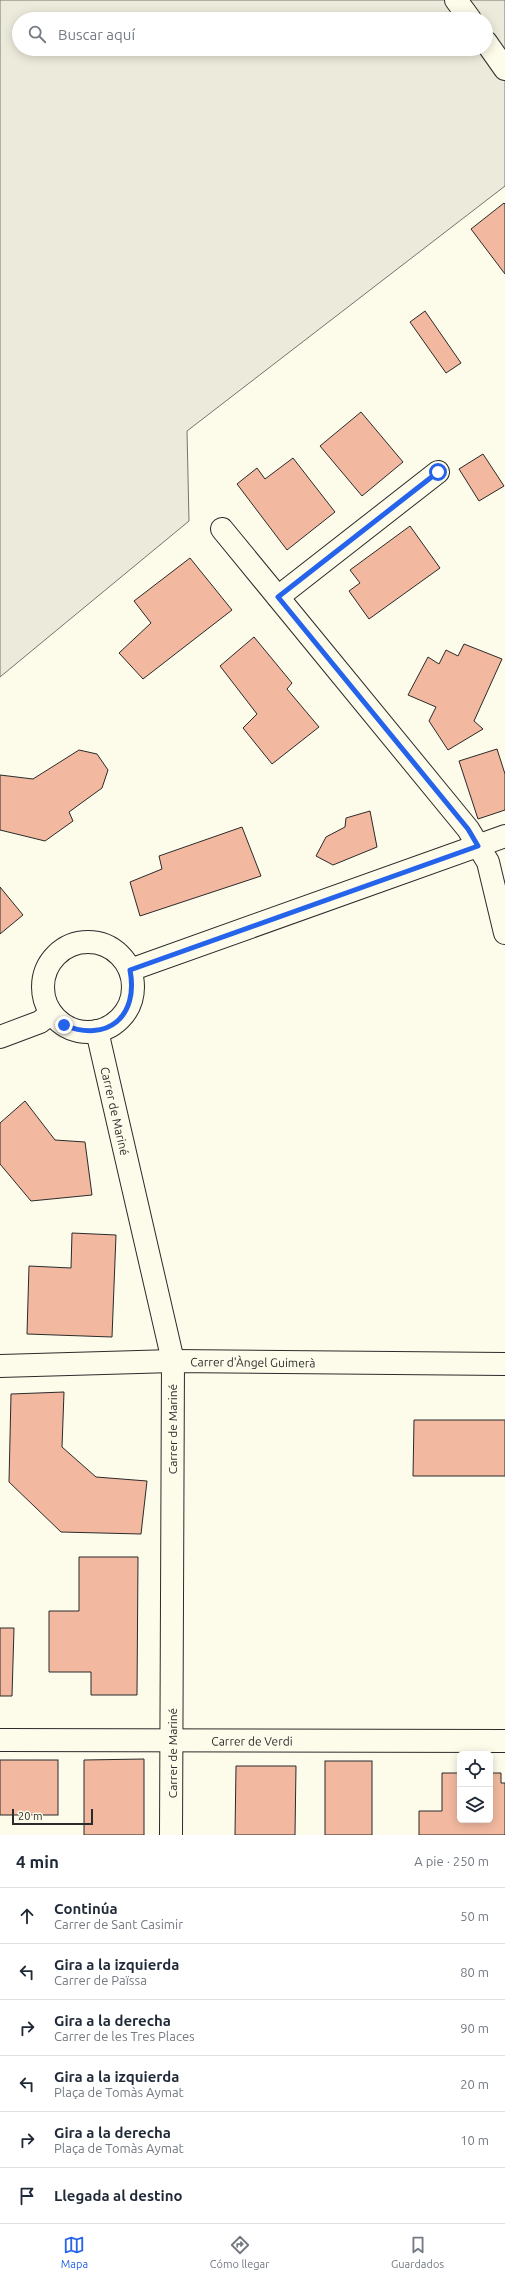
<!DOCTYPE html>
<html lang="es">
<head>
<meta charset="utf-8">
<style>
  :root { --surface:#fff; --page:#f6f6f7; --text:#1f2937; --muted:#747a83; --line:#e0e1e3; --accent:#2563eb }
  body { margin:0; font-family:Ubuntu,sans-serif; background:var(--page); color:var(--text) }
  .controls { position:absolute; right:12px; bottom:12px; display:grid; overflow:hidden; border-radius:6px; box-shadow:0 2px 10px #0003 }
  .controls button { width:36px; height:36px; display:grid; place-items:center; padding:0; border:0; border-bottom:1px solid var(--line); background:var(--surface); color:var(--text); font:20px sans-serif }
  .scale { position:absolute; left:12px; bottom:10px; width:81px; box-sizing:border-box; padding-left:4px; border:2px solid #2b2b2b; border-top:0; font-size:11px; line-height:14px; white-space:nowrap; color:#2b2b2b; -webkit-text-stroke:3px #fdfbea; paint-order:stroke }
  .stop { position:absolute; width:12px; height:12px; margin:-9px; border:3px solid #2563eb; border-radius:50%; background:#fff }
  .stop.end { background:#2563eb; border-color:#fff; box-shadow:0 1px 4px #0008 }
  .list { margin:0; padding:0; list-style:none }
  h2 { display:flex; justify-content:space-between; align-items:center; height:52px; margin:0; padding:0 16px; font-size:17px }
  h2 small { font-size:13px; font-weight:400; color:var(--muted) }
  .list li { display:grid; grid-template-columns:26px 1fr auto; gap:12px; align-items:center; box-sizing:border-box; height:56px; padding:0 16px; border-top:1px solid var(--line) }
  .list b { display:block; font-size:15px; white-space:nowrap }
  .list p { margin:0; font-size:13px; white-space:nowrap; color:var(--muted) }
  .list em { font-size:13px; font-style:normal; color:var(--muted) }
  .icon { flex:none; width:22px; height:22px; fill:none; stroke:currentColor; stroke-width:2; stroke-linecap:round; stroke-linejoin:round }
  .map { position:relative; flex:none; width:505px; height:1835px; overflow:hidden }
  .search { position:absolute; background:var(--surface); box-shadow:0 2px 10px #0003; left:12px; right:12px; top:12px; height:44px; display:flex; align-items:center; gap:10px; box-sizing:border-box; padding:0 14px; border-radius:22px; color:var(--muted); font-size:15px }
  .sheet { height:388px; background:var(--surface) }
  nav { display:flex; justify-content:space-around; align-items:center; box-sizing:border-box; height:56px; border-top:1px solid var(--line); background:var(--surface); font-size:11px; color:var(--muted) }
  nav a { display:grid; justify-items:center; gap:2px }
  nav .on { color:var(--accent) }
  .map>svg:first-child { display:block }
  .green { fill:#ecebdb; stroke:#74746e; fill-rule:evenodd }
  .building { fill:#f2b8a0; stroke:#2b2b2b }
  .lines { fill:none; stroke-linecap:round; stroke-linejoin:round }
  .minor-casing { stroke:#2b2b2b; stroke-width:24 }
  .minor { stroke:#fdfbea; stroke-width:22 }
  .route { stroke:#2563eb; stroke-width:5 }
  .labels { text-anchor:middle; dominant-baseline:central; stroke-width:3; stroke-linejoin:round; paint-order:stroke }
  .street-label { font-size:12px; fill:#2b2b2b; stroke:#fdfbea }
</style>
</head>
<body>
<div class="map">
<svg width="505" height="1835" viewBox="0 0 505 1835">
  <rect width="100%" height="100%" fill="#fdfbea"/>
  <!-- green -->
  <path class="green" d="M0 0H505V186L187 431 189 521 0 677ZM19 19H486V49H19Z"/>
  <!-- building -->
  <g class="building">
    <path d="M504 203 505 204V274L471 229Z"/>
    <path d="M425 311 461 363 446 373 410 322Z"/>
    <path d="M361 412 403 462 362 496 320 446Z"/>
    <path d="M483 454 504 486 479 501 459 469Z"/>
    <path d="M293 458 335 512 287 550 237 484 257 468 265 479Z"/>
    <path d="M410 526 440 568 369 619 349 591 360 583 350 570Z"/>
    <path d="M190 558 232 610 143 679 119 653 151 623 134 601Z"/>
    <path d="M254 637 292 683 287 689 319 727 272 764 243 728 257 714 220 666Z"/>
    <path d="M464 644 502 659 474 721 483 729 448 750 429 721 436 707 408 695 428 657 439 664 446 650 458 656Z"/>
    <path d="M497 749 505 774V810L478 819 459 761Z"/>
    <path d="M79 750 97 754 108 770 102 788 69 812 73 821 45 841 0 830V775L33 779Z"/>
    <path d="M370 811 377 847 333 865 316 856 326 837 345 827 346 818Z"/>
    <path d="M242 827 261 876 140 916 130 882 162 869 159 856Z"/>
    <path d="M0 887 23 915 0 934Z"/>
    <path d="M25 1101 55 1140 85 1142 92 1195 31 1201 0 1164V1123Z"/>
    <path d="M72 1233 116 1235 112 1337 27 1334 29 1266 71 1268Z"/>
    <path d="M64 1392 62 1447 96 1477 147 1481 141 1534 61 1532 9 1482 11 1394Z"/>
    <path d="M414 1420H505V1476H413Z"/>
    <path d="M79 1557H138L137 1695H91V1672H49V1611H79Z"/>
    <path d="M0 1628H14L12 1696H0Z"/>
    <path d="M144 1759V1835H84V1760Z"/>
    <rect x="0" y="1760" width="58" height="55"/>
    <rect x="325" y="1761" width="47" height="74"/>
    <path d="M236 1766H296L295 1835H235Z"/>
    <path d="M442 1773H460V1820H490V1773H501V1783H505V1835H419V1811H442Z"/>
  </g>
  <g class="lines">
    <!-- minor casing -->
    <g class="minor-casing">
      <g id="minor">
        <path d="M456 0 470 19"/>
        <path d="M486 42 505 69"/>
        <path d="M222 529 468 829 488 862 505 933"/>
        <path d="M278 597 438 472"/>
        <circle cx="88" cy="987" r="45"/>
        <path d="M130 970 505 836"/>
        <path id="s1" d="M97 1031 173 1361 171 1835"/>
        <path d="M0 1037 40 1022 51 1013"/>
        <path id="s2" d="M0 1366 173 1361 505 1364"/>
        <path id="s3" d="M0 1740 505 1741"/>
      </g>
    </g>
    <!-- minor -->
    <use href="#minor" class="minor"/>
  </g>
  <g class="lines">
    <!-- route -->
    <path class="route" d="M64 1025C107 1043 139 1017 130 970L478 846 468 829 278 597 438 472"/>
  </g>
  <g class="labels">
    <!-- street labels -->
    <g class="street-label">
      <text stroke="none"><textPath href="#s1" startOffset="82">Carrer de Mariné</textPath></text>
      <text stroke="none"><textPath href="#s2" startOffset="253">Carrer d'Àngel Guimerà</textPath></text>
      <text transform="translate(172 1429) rotate(-90)">Carrer de Mariné</text>
      <text stroke="none"><textPath href="#s3" startOffset="252">Carrer de Verdi</textPath></text>
      <text transform="translate(172 1753) rotate(-90)">Carrer de Mariné</text>
    </g>
  </g>
</svg>
<div class="controls">
<button><svg class="icon" aria-label="locate" viewBox="0 0 24 24"><circle cx="12" cy="12" r="6"/><path d="M12 2v4M12 18v4M2 12h4M18 12h4"/></svg></button>
<button><svg class="icon" aria-label="layers" viewBox="0 0 24 24"><path d="M12 4l9 5-9 5-9-5zM3 14l9 5 9-5"/></svg></button>
</div>
<div class="scale">20 m</div>
<div class="stop" style="left:438px;top:472px"></div>
<div class="stop end" style="left:64px;top:1025px"></div>
<div class="search"><svg class="icon" aria-label="search" viewBox="0 0 24 24"><circle cx="10" cy="10" r="6"/><path d="M15 15l6 6"/></svg>Buscar aquí</div>
</div>
<section class="sheet">
<h2>4 min<small>A pie · 250 m</small></h2>
<ul class="list">
<li><svg class="icon" aria-label="ahead" viewBox="0 0 24 24"><path d="M12 20V5M6 11l6-6 6 6"/></svg><div><b>Continúa</b><p>Carrer de Sant Casimir</p></div><em>50 m</em></li>
<li><svg class="icon" aria-label="left" viewBox="0 0 24 24"><path d="M17 20v-9H6M10 6l-5 5 5 5"/></svg><div><b>Gira a la izquierda</b><p>Carrer de Païssa</p></div><em>80 m</em></li>
<li><svg class="icon" aria-label="right" viewBox="0 0 24 24"><path d="M7 20v-9h11M14 6l5 5-5 5"/></svg><div><b>Gira a la derecha</b><p>Carrer de les Tres Places</p></div><em>90 m</em></li>
<li><svg class="icon" aria-label="left" viewBox="0 0 24 24"><path d="M17 20v-9H6M10 6l-5 5 5 5"/></svg><div><b>Gira a la izquierda</b><p>Plaça de Tomàs Aymat</p></div><em>20 m</em></li>
<li><svg class="icon" aria-label="right" viewBox="0 0 24 24"><path d="M7 20v-9h11M14 6l5 5-5 5"/></svg><div><b>Gira a la derecha</b><p>Plaça de Tomàs Aymat</p></div><em>10 m</em></li>
<li><svg class="icon" aria-label="arrive" viewBox="0 0 24 24"><path d="M6 21V4h12l-3 4 3 4H6"/></svg><div><b>Llegada al destino</b></div></li>
</ul>
</section>
<nav>
<a class="on"><svg class="icon" aria-label="map" viewBox="0 0 24 24"><path d="M3 6l6-2 6 2 6-2v14l-6 2-6-2-6 2zM9 4v14M15 6v14"/></svg>Mapa</a>
<a><svg class="icon" aria-label="directions" viewBox="0 0 24 24"><path d="M12 3l9 9-9 9-9-9zM9 14v-3h6M13 9l2 2-2 2"/></svg>Cómo llegar</a>
<a><svg class="icon" aria-label="saved" viewBox="0 0 24 24"><path d="M7 4h10v16l-5-4-5 4z"/></svg>Guardados</a>
</nav>
</body>
</html>
